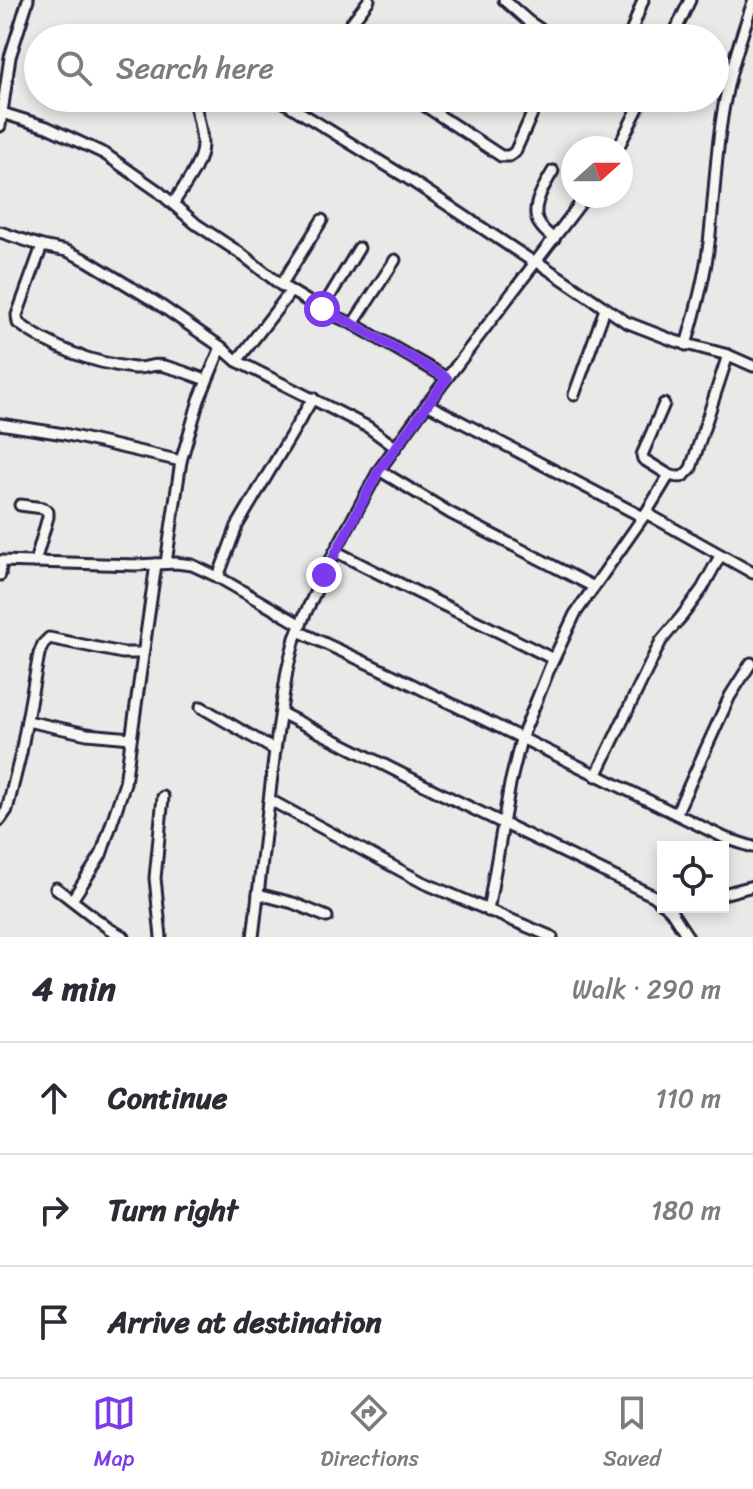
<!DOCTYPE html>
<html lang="en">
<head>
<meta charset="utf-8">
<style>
  :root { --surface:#fff; --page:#f7f7f7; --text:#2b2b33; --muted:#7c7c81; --line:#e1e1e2; --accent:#7c3aed }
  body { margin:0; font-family:Sriracha,sans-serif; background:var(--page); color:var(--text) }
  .controls { position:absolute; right:24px; bottom:24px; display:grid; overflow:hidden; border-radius:0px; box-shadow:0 4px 12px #0003 }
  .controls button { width:72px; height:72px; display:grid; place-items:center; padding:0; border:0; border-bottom:2px solid var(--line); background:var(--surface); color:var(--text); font:40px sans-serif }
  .compass { position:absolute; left:561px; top:136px; width:72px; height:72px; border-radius:50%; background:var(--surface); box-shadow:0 4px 12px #0003; rotate:69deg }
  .stop { position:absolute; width:24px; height:24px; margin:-18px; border:6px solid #7c3aed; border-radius:50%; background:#fff }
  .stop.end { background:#7c3aed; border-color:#fff; box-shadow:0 2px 8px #0008 }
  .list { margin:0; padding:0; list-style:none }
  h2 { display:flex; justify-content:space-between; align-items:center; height:104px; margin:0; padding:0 32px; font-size:34px }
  h2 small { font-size:26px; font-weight:400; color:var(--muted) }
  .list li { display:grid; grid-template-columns:52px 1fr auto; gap:24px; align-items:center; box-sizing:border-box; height:112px; padding:0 32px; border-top:2px solid var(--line) }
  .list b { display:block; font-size:30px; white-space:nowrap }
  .list em { font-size:26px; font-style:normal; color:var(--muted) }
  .icon { flex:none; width:44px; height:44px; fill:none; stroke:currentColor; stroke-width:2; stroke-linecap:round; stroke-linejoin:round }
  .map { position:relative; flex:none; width:753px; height:937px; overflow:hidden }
  .search { position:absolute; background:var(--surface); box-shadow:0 4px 12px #0003; left:24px; right:24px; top:24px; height:88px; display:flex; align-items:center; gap:20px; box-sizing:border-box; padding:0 28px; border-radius:44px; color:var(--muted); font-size:30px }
  .sheet { height:440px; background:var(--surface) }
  nav { display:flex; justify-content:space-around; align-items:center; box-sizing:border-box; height:112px; border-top:2px solid var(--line); background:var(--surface); font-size:22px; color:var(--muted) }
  nav a { display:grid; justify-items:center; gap:4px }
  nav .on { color:var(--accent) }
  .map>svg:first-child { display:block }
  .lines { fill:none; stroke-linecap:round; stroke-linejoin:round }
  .minor-casing { stroke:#22223b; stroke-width:15 }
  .minor { stroke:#f6f6f2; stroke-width:9 }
  .route { stroke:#7c3aed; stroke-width:10 }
</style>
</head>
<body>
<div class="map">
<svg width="753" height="937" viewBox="0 0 753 937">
  <rect width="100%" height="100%" fill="#e9e9e7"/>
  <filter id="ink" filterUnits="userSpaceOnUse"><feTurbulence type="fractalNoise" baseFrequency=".0125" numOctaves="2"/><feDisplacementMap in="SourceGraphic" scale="16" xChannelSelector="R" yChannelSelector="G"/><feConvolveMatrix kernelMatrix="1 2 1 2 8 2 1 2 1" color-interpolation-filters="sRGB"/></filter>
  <g filter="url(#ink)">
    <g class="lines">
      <!-- minor casing -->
      <g class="minor-casing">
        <g id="minor">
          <path d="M504 0 528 21 553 38"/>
          <path d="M342 35 369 0"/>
          <path d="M629 38 643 0"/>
          <path d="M672 38 690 0"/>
          <path d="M282 98V101L290 106 407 178 535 263"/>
          <path d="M413 98 501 156H509L515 152 539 98"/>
          <path d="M2 113 47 127 105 154 158 191 196 224 240 253 281 285 324 311 353 324 447 378"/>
          <path d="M0 126 10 57 28 0"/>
          <path d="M618 148 643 98"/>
          <path d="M553 171C545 185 528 209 540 225 543 230 549 235 554 239"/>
          <path d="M173 204C183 187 202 165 202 144 202 129 196 113 194 98"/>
          <path d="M0 232 42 246 67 251 88 261 157 303 221 347 237 361 368 427 395 447"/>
          <path d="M42 246 17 315 18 323C52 348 92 363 134 368 145 369 154 363 164 366 178 369 192 375 206 380"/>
          <path d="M536 261 626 322 675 341 728 355 753 366"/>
          <path d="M281 285 322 220"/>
          <path d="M322 309 359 248"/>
          <path d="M353 324 395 260"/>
          <path d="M686 345C696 311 705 278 709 243 715 192 716 141 727 90 733 60 743 31 753 2"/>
          <path d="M237 361 291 291"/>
          <path d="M574 395 605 309"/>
          <path d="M427 404 643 517"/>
          <path d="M664 404 642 455 643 459 669 475"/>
          <path d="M0 424 64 434 181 461"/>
          <path d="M379 470 450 513 594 587"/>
          <path d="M20 505 43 508 48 512V517L35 562"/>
          <path d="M646 513 753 573"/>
          <path d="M335 551C407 589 481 622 553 659"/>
          <path d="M0 561 136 565 176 563 192 565 218 577 301 625"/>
          <path d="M166 563 181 461 199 400 221 347"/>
          <path d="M0 575 1 561"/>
          <path d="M218 577 237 526 313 398"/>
          <path d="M298 631 395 676 725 838 753 847"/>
          <path d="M201 707 275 750"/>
          <path d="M281 713 436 791 654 896 663 904"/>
          <path d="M27 721 87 734 131 738"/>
          <path d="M596 776 661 641 682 616 702 589 720 556"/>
          <path d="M270 800 422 882 552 937"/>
          <path d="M676 814 730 696 751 663"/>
          <path d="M0 820 7 810 21 753 39 654 43 644 49 638 122 653H143"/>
          <path d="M56 888 108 928 124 937"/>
          <path d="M258 894 293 903 327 917"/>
          <path d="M723 894 753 886"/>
          <path d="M72 900 101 855 125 783 156 564"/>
          <path d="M667 907 671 911 688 937"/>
          <path d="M488 911 510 784 521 739 550 667 575 614 646 513 669 475C681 479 684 477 691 468L728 355"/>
          <path d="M161 937 155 878 163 797"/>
          <path d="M253 937 275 750 287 671 295 638 305 614 333 555 379 470 418 416 586 196"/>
        </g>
      </g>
      <!-- minor -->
      <use href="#minor" class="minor"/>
    </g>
  </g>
  <g class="lines" filter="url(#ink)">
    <!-- route -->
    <path class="route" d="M322 309 353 324 447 378 379 470 324 575"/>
  </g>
</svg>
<div class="controls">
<button><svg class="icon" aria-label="locate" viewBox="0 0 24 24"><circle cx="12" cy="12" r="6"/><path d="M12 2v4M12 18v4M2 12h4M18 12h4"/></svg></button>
</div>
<svg class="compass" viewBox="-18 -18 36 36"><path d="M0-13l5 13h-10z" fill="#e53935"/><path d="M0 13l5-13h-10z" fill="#7c7c81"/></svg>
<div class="stop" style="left:322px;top:309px"></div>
<div class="stop end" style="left:324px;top:575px"></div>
<div class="search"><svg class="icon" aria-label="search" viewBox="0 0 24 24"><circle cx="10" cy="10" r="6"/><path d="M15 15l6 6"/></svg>Search here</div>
</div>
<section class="sheet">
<h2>4 min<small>Walk · 290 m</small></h2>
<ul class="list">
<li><svg class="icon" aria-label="ahead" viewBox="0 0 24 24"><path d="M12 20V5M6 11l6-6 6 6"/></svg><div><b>Continue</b></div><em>110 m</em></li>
<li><svg class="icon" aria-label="right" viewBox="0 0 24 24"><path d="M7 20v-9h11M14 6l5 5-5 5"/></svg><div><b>Turn right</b></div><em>180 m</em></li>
<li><svg class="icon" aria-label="arrive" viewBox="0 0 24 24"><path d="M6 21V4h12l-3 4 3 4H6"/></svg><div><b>Arrive at destination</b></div></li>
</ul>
</section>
<nav>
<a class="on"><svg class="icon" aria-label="map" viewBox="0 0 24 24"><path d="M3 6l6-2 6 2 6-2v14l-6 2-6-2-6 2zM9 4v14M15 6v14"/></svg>Map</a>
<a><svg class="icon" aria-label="directions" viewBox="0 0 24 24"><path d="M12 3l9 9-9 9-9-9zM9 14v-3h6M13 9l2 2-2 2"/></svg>Directions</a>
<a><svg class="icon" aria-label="saved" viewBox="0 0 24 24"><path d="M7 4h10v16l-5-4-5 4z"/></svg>Saved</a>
</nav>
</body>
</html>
